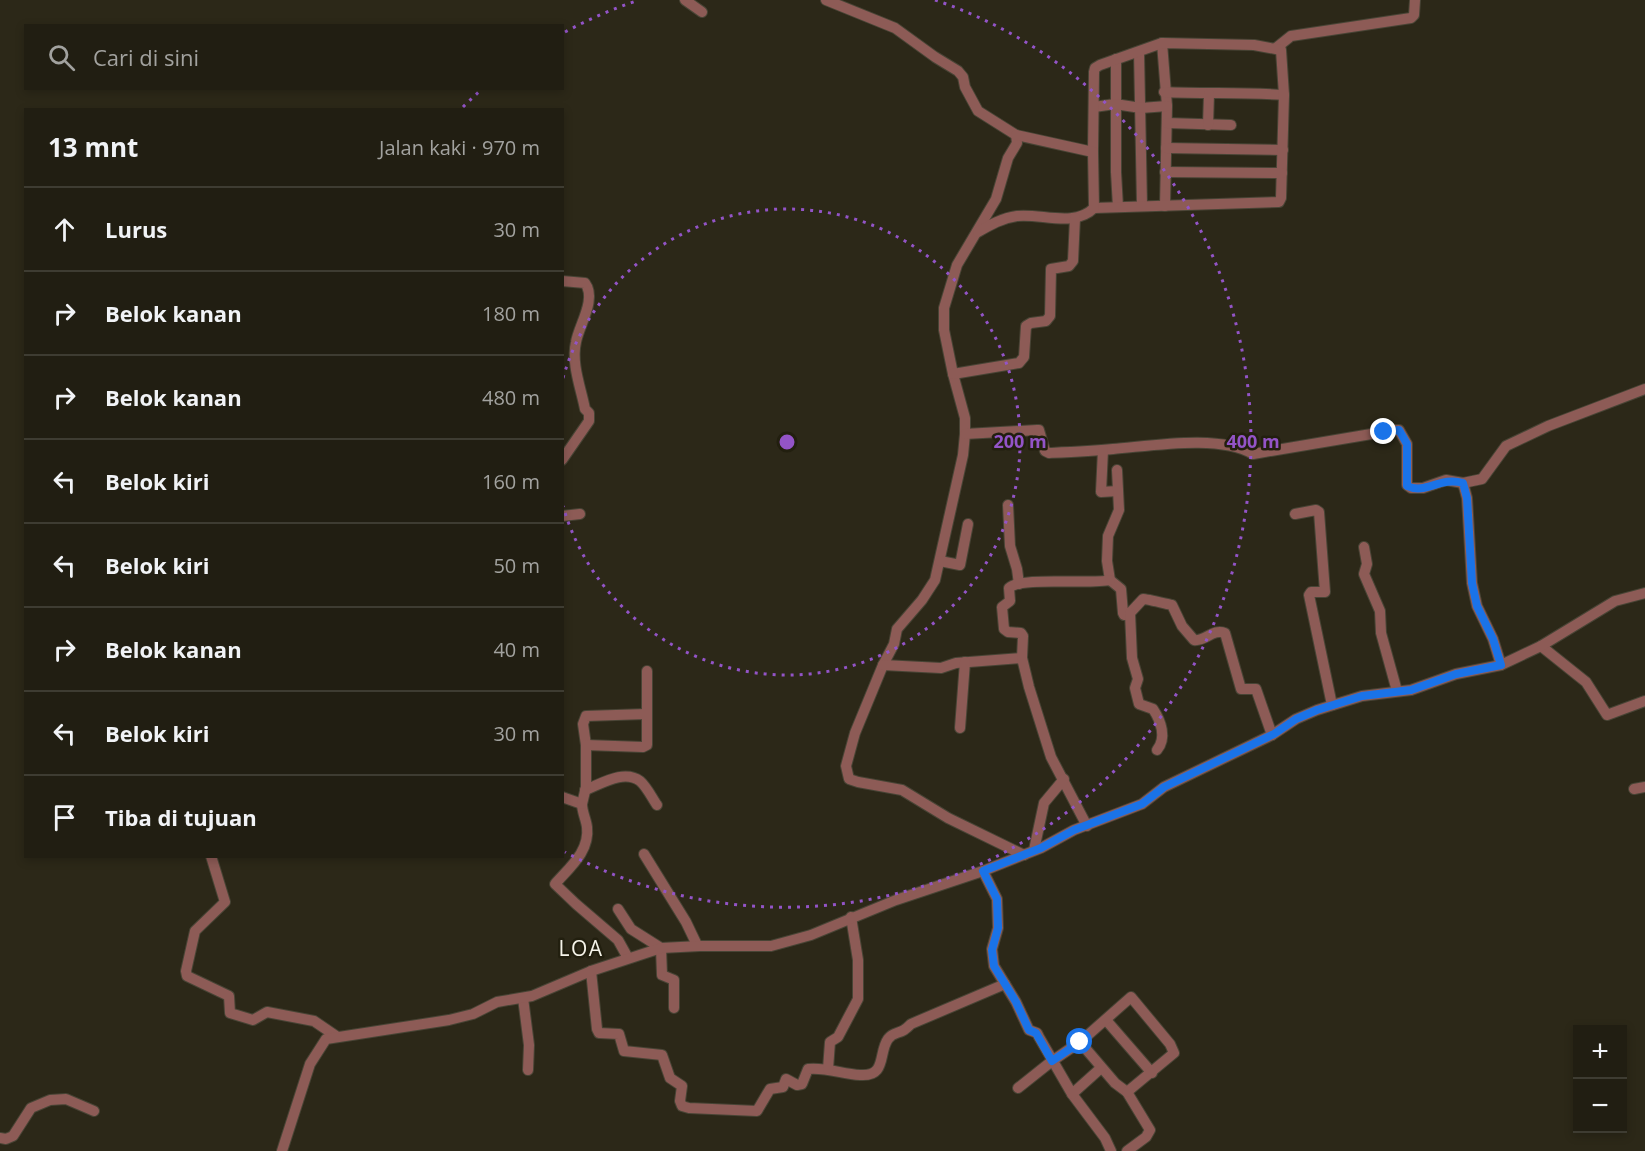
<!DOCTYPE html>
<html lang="id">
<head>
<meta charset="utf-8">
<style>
  :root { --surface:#211e12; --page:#2d2b20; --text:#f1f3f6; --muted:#a2a29f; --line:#3e3c32 }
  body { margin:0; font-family:"Open Sans",sans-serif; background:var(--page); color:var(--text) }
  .controls { position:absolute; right:18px; bottom:18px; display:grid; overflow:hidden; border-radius:0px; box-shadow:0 3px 9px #0003 }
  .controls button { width:54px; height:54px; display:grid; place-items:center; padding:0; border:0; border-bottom:2px solid var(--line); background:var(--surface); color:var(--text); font:30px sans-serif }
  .stop { position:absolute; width:18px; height:18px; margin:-14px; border:4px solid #1a73e8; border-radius:50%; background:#fff }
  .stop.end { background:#1a73e8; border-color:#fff; box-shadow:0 2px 6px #0008 }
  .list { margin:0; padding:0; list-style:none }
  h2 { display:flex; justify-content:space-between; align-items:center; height:78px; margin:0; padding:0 24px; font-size:26px }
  h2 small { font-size:20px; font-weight:400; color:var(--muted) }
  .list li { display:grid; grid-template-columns:39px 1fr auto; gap:18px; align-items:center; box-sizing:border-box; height:84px; padding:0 24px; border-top:2px solid var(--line) }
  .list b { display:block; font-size:22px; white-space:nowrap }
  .list em { font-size:20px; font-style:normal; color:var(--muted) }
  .icon { flex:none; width:33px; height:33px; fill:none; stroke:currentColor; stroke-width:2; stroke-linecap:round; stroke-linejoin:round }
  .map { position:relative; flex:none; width:1645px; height:1151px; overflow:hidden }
  .search { position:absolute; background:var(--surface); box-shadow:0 3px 9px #0003; left:24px; top:24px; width:540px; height:66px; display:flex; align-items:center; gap:15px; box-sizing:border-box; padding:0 21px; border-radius:0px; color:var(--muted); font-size:22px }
  .panel { position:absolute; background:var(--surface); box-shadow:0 3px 9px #0003; left:24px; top:108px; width:540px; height:750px; border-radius:0px }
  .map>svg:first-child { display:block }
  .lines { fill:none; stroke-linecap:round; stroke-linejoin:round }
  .minor-casing { stroke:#484435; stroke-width:12 }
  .minor { stroke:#8d5b56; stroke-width:10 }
  .route { stroke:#1a73e8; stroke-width:8 }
  .ring { fill:none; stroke:#9354c7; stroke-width:3; stroke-dasharray:3 6 }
  .labels { text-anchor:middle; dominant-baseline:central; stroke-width:5; stroke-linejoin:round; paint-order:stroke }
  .quarter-label { font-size:21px; letter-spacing:1.5px; fill:#f5f3e9; stroke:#221f0f }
  .centre { fill:#9354c7; stroke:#221f0f; stroke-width:3 }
  .ring-label { font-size:18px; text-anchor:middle; font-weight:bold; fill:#9354c7; stroke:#221f0f; stroke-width:5; stroke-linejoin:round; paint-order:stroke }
</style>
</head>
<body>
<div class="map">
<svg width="1645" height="1151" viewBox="0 0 1645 1151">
  <rect width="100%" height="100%" fill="#2c2818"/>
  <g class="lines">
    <!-- minor casing -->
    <g class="minor-casing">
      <g id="minor">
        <path d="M685 0 702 12"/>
        <path d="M826 0 895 28 935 57 958 71 963 77 965 87 978 111 1016 135 1017 143 1008 158 996 199 957 265 944 308V330L953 374 965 418V434L963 455 935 580 922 600 897 629 894 644 883 665 855 733 846 766 849 779 858 782 902 790 948 818 1024 855"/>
        <path d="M1162 43 1167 106 1165 206"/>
        <path d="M1276 48 1291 36 1411 18 1414 15 1415 0"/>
        <path d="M1139 52 1142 206"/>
        <path d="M1116 59V172L1118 207"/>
        <path d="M1164 92C1204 94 1244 92 1284 95"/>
        <path d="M1094 107 1115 104 1141 108 1167 106"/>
        <path d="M1167 123 1231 125"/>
        <path d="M1208 125 1209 94"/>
        <path d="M1166 148 1283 150"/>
        <path d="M1093 152 1094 72 1095 68 1100 65 1162 43 1254 45 1281 50 1284 95 1281 198 1279 202 1094 208"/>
        <path d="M1165 172 1282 173"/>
        <path d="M978 232C990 225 1002 218 1017 216 1041 213 1074 228 1094 208L1093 152 1016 135"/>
        <path d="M562 281 585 283C597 299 579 325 576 342 571 364 581 388 585 409L589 413V421L562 460"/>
        <path d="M953 374 1019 363 1024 357 1026 326 1031 323 1046 321 1050 316 1051 269 1069 266 1073 261 1075 218"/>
        <path d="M965 434 1037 430H1039L1045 451 1049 453C1070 452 1092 451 1113 449 1151 446 1220 434 1253 454L1395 430H1399L1407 444V485L1411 488H1423L1446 480 1463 483 1482 479 1506 446 1548 426 1645 389"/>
        <path d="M1103 450 1101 492 1118 491"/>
        <path d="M1117 470 1119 510 1108 536 1107 561 1110 580 1121 589 1123 613 1124 615 1129 614 1143 599C1147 599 1167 604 1172 605L1182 626 1194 640C1205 642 1213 628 1225 633L1241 689H1256L1272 735"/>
        <path d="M1463 483 1467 498 1472 583 1477 606 1493 639 1501 665"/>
        <path d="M1008 505 1010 546 1017 569 1019 584"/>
        <path d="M1295 514 1316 510 1319 512 1325 592H1311L1309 595 1332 705"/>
        <path d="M562 516 580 514"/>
        <path d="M1364 547 1367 564 1364 574 1380 611 1381 633 1397 691"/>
        <path d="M940 561 960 565 968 524"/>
        <path d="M1130 613 1132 658 1138 679 1135 688 1139 704 1153 709C1161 721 1167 738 1157 750"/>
        <path d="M1541 646 1586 682 1607 715 1645 701"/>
        <path d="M883 665 941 668 956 663 1022 658"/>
        <path d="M960 728 965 662"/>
        <path d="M586 745 583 724 586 716 646 714"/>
        <path d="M1634 789 1645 787"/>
        <path d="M585 790C601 784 624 769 640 781 647 787 652 798 657 805"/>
        <path d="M562 797 582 804C582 812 586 819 587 827 590 851 570 867 555 884L576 904 618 940 628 958"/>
        <path d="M582 804 586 787V745L643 747 647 745V671"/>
        <path d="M1087 826 1051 757 1029 687 1022 658 1023 636 1021 633 1008 632 1004 629 1002 607 1010 601 1009 588C1021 576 1089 585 1110 580"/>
        <path d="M1034 850 1044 803 1064 779"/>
        <path d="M644 854 686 922 697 945 700 946"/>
        <path d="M211 856 225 902 195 931 186 971 187 976 229 996 230 1013 253 1020 267 1012 314 1021 336 1036"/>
        <path d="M983 871 997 899 998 928 992 949 994 966 1016 1002 1029 1030 1037 1033 1039 1037 1072 1094 1105 1138 1111 1151"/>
        <path d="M618 909 631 929 661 948 662 975 674 980V1008"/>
        <path d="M591 971 597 1029 599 1033 619 1034 624 1051 662 1055 670 1078 682 1086 680 1101 682 1106 689 1108 757 1111 770 1089 783 1087 786 1079 797 1085 802 1084 808 1069C826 1067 842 1074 860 1075 887 1077 878 1053 888 1039 893 1032 898 1034 904 1030 907 1028 909 1026 911 1024L1005 984"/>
        <path d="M523 998 529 1045 528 1070"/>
        <path d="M1106 1020 1152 1073"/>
        <path d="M1080 1042 1115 1083 1127 1092 1150 1130 1146 1137 1127 1151"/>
        <path d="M828 1069 830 1042 838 1037 858 999V960L851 917"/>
        <path d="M1018 1088 1052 1061 1080 1042 1131 997 1170 1044 1174 1053 1127 1092"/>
        <path d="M1072 1094 1101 1068"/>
        <path d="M0 1138 6 1139 13 1136 31 1108 50 1100 66 1099 94 1111"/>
        <path d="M282 1151 310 1064 326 1039 449 1020 473 1014 497 1002 532 996 591 971 661 948 700 946H771L811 935 896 900 983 871 1041 848 1074 830 1142 804 1164 787 1272 735 1296 719 1317 710 1362 696 1411 690 1456 674 1501 665 1541 646 1615 601 1645 593"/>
      </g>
    </g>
    <!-- minor -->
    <use href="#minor" class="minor"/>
  </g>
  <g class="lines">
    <!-- route -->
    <path class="route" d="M1080 1042 1052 1061 1036 1033 1029 1030 1016 1002 994 966 992 950 998 928 997 899 983 871 1041 848 1074 830 1142 804 1164 787 1274 734 1296 719 1317 710 1362 696 1411 690 1456 674 1501 665 1493 639 1477 606 1472 583 1467 498 1463 483C1440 476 1426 495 1407 486V444L1399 430 1384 432"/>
  </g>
  <!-- distance rings -->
  <g class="ring">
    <path d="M563 378A233 233 0 1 1 563 506"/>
    <path d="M463 107A466 466 0 0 1 481 90M565 32A466 466 0 0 1 639 0M935 0A466 466 0 1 1 565 852"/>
  </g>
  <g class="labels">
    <!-- quarter labels -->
    <g class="quarter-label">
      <text x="581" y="948">LOA</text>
    </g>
  </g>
  <circle cx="787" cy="442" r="9" class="centre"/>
  <g class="ring-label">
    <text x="1020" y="448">200 m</text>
    <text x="1253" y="448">400 m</text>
  </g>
</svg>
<div class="controls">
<button>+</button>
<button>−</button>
</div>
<div class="stop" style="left:1080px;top:1042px"></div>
<div class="stop end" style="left:1384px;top:432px"></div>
<div class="search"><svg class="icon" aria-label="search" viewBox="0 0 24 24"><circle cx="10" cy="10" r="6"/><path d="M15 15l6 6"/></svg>Cari di sini</div>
<section class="panel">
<h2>13 mnt<small>Jalan kaki · 970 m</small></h2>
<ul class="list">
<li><svg class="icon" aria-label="ahead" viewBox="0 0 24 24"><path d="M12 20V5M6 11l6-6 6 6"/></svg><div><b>Lurus</b></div><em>30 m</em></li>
<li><svg class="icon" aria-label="right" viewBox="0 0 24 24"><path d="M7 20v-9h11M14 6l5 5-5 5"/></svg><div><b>Belok kanan</b></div><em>180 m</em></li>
<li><svg class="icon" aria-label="right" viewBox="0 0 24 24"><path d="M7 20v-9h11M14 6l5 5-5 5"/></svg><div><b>Belok kanan</b></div><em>480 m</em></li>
<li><svg class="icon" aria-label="left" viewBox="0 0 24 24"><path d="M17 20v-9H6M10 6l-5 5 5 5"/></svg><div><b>Belok kiri</b></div><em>160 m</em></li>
<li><svg class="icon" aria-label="left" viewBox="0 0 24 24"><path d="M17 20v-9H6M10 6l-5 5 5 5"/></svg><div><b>Belok kiri</b></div><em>50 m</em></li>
<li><svg class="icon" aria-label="right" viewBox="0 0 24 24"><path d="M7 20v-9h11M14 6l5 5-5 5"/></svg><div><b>Belok kanan</b></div><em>40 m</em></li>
<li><svg class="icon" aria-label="left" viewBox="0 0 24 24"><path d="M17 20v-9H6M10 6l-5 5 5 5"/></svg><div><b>Belok kiri</b></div><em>30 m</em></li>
<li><svg class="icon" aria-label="arrive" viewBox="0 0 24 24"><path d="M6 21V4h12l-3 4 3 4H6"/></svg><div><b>Tiba di tujuan</b></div></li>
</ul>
</section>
</div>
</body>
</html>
